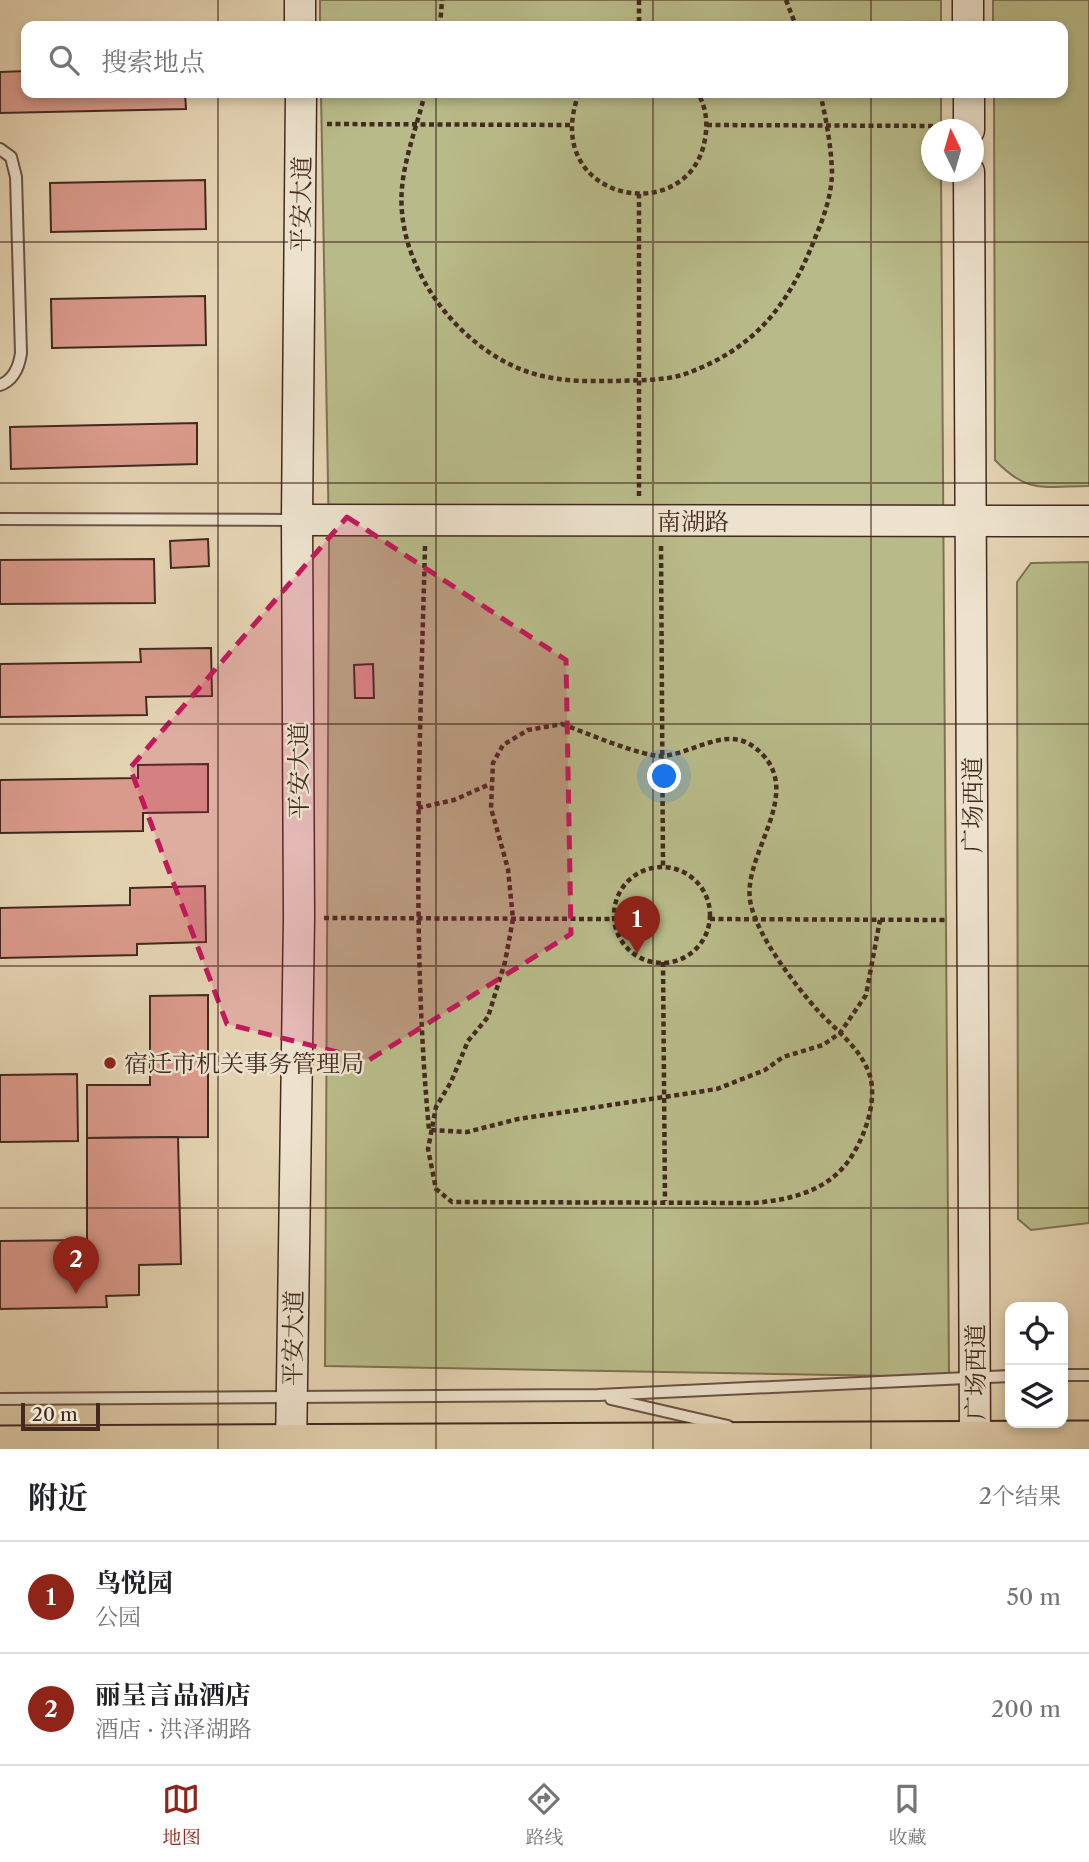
<!DOCTYPE html>
<html lang="zh">
<head>
<meta charset="utf-8">
<style>
  :root { --surface:#fff; --page:#f2f2f2; --text:#202124; --muted:#757577; --line:#e0e0e0; --accent:#8f2418 }
  body { margin:0; font-family:"Libre Caslon Text","Noto Serif SC",serif; background:var(--page); color:var(--text) }
  .controls { position:absolute; right:21px; bottom:21px; display:grid; overflow:hidden; border-radius:14px; box-shadow:0 4px 10px #0003 }
  .controls button { width:63px; height:63px; display:grid; place-items:center; padding:0; border:0; border-bottom:2px solid var(--line); background:var(--surface); color:var(--text); font:35px sans-serif }
  .compass { position:absolute; left:921px; top:119px; width:63px; height:63px; border-radius:50%; background:var(--surface); box-shadow:0 4px 10px #0003; rotate:355deg }
  .scale { position:absolute; left:21px; bottom:18px; width:79px; box-sizing:border-box; padding-left:7px; border:4px solid #432a1f; border-top:0; font-size:19px; line-height:24px; white-space:nowrap; color:#432a1f; -webkit-text-stroke:5px #ede2cd; paint-order:stroke }
  .you { position:absolute; left:665px; top:777px; width:24px; height:24px; margin:-18px; border:5px solid #fff; border-radius:50%; background:#1a73e8; box-shadow:0 0 0 10px #1a73e833 }
  .badge { display:grid; place-items:center; width:46px; height:46px; border-radius:50%; background:var(--accent); color:#fff; font-size:23px; font-weight:700 }
  .pin { position:absolute; translate:-50% -58px; filter:drop-shadow(0 2px 4px #0008) }
  .pin::after { content:''; position:absolute; top:37px; width:24px; height:21px; background:inherit; clip-path:polygon(0 0,100% 0,50% 100%) }
  .list { margin:0; padding:0; list-style:none }
  h2 { display:flex; justify-content:space-between; align-items:center; height:91px; margin:0; padding:0 28px; font-size:30px }
  h2 small { font-size:23px; font-weight:400; color:var(--muted) }
  .list li { display:grid; grid-template-columns:46px 1fr auto; gap:21px; align-items:center; box-sizing:border-box; height:112px; padding:0 28px; border-top:2px solid var(--line) }
  .list b { display:block; font-size:26px; white-space:nowrap }
  .list p { margin:0; font-size:23px; white-space:nowrap; color:var(--muted) }
  .list em { font-size:23px; font-style:normal; color:var(--muted) }
  .icon { flex:none; width:38px; height:38px; fill:none; stroke:currentColor; stroke-width:2; stroke-linecap:round; stroke-linejoin:round }
  .map { position:relative; flex:none; width:1089px; height:1449px; overflow:hidden }
  .search { position:absolute; background:var(--surface); box-shadow:0 4px 10px #0003; left:21px; right:21px; top:21px; height:77px; display:flex; align-items:center; gap:18px; box-sizing:border-box; padding:0 24px; border-radius:14px; color:var(--muted); font-size:26px }
  .sheet { height:315px; background:var(--surface) }
  nav { display:flex; justify-content:space-around; align-items:center; box-sizing:border-box; height:98px; border-top:2px solid var(--line); background:var(--surface); font-size:19px; color:var(--muted) }
  nav a { display:grid; justify-items:center; gap:4px }
  nav .on { color:var(--accent) }
  .map>svg:first-child { display:block }
  .green { fill:#b8bb89; stroke:#7e7254; stroke-width:2 }
  .building { fill:#da9a8b; stroke:#432a1f; stroke-width:2 }
  .lines { fill:none; stroke-linecap:round; stroke-linejoin:round }
  .lane-casing { stroke:#6b5444; stroke-width:14 }
  .secondary-casing { stroke:#432a1f; stroke-width:33 }
  .primary-casing { stroke:#432a1f; stroke-width:37 }
  .path { stroke:#432a1f; stroke-width:4.5; stroke-dasharray:5 3.5; stroke-linecap:butt }
  .lane { stroke:#ede2cd; stroke-width:10 }
  .secondary { stroke:#ede2cd; stroke-width:30 }
  .primary { stroke:#e4d3b2; stroke-width:33 }
  .marked { fill:#c2185b; fill-opacity:0.2; stroke:#c2185b; stroke-width:5; stroke-dasharray:14 9; stroke-linejoin:round }
  .grid { fill:none; stroke:#432a1f; stroke-width:2; stroke-opacity:0.55 }
  .poi-dot { fill:#8f2418; stroke:#ede2cd; stroke-width:2.5 }
  .labels { text-anchor:middle; dominant-baseline:central; stroke-width:5; stroke-linejoin:round; paint-order:stroke }
  .street-label { font-size:24px; fill:#432a1f; stroke:#ede2cd }
  .poi-label { font-size:24px; fill:#432a1f; stroke:#ede2cd; text-anchor:start }
</style>
</head>
<body>
<div class="map">
<svg width="1089" height="1449" viewBox="0 0 1089 1449">
  <rect width="100%" height="100%" fill="#e4d3b2"/>
  <filter id="stains"><feTurbulence type="fractalNoise" baseFrequency=".00286" numOctaves="4"/><feColorMatrix values="0 0 0 0 .2 0 0 0 0 .09 0 0 0 0 .02 0 0 0 .5 -.17"/></filter>
  <radialGradient id="worn" r=".72"><stop offset=".6" stop-color="#630" stop-opacity="0"/><stop offset="1" stop-color="#630" stop-opacity=".3"/></radialGradient>
  <!-- green -->
  <g class="green">
    <rect x="320" y="0" width="621" height="26"/>
    <path d="M993 0H1089V486C1045 486 1028 495 995 460L994 93H1063V26H993Z"/>
    <path d="M321 93H941V129L932 130V172H941L949 1377 325 1366 329 540Z"/>
    <path d="M1089 562V1223L1031 1230 1018 1219 1017 582 1031 563Z"/>
  </g>
  <!-- building -->
  <g class="building">
    <path d="M26 71V93H185L186 109 0 113V72Z"/>
    <path d="M205 180 206 229 51 232 50 183Z"/>
    <path d="M205 296 206 345 52 348 51 299Z"/>
    <path d="M197 423V464L11 469 10 427Z"/>
    <path d="M208 539 209 566 171 568 170 541Z"/>
    <path d="M154 559 155 603 0 604V560Z"/>
    <path d="M211 648 212 696 146 697 147 715 0 717V664L141 662 140 649Z"/>
    <path d="M373 664 374 698H355L354 665Z"/>
    <path d="M208 764V812L143 813V831L0 833V780L138 778V765Z"/>
    <path d="M205 886 206 942 137 944V955L0 958V908L130 905V888Z"/>
    <path d="M208 995V1137L87 1138V1085H150V996Z"/>
    <path d="M77 1074 78 1141 0 1142V1075Z"/>
    <path d="M178 1137 181 1264 139 1265V1295L106 1296 107 1307 0 1309V1241L87 1240V1138Z"/>
  </g>
  <g class="lines">
    <!-- lane casing -->
    <g class="lane-casing">
      <g id="lane">
        <path d="M0 149 11 157 16 177 21 353C19 367 14 380 0 385"/>
        <path d="M0 519 294 520"/>
        <path d="M1063 1375H1089"/>
        <path d="M0 1399 598 1395 1010 1376"/>
        <path d="M611 1399 728 1426"/>
      </g>
    </g>
    <!-- secondary casing -->
    <g class="secondary-casing">
      <g id="secondary">
        <path d="M300 0V26"/>
        <path d="M968 0V26"/>
        <path d="M969 93V130"/>
        <path d="M969 172 975 1438"/>
        <path d="M297 520 1089 521"/>
        <path d="M291 1449 299 918 297 520 301 93"/>
      </g>
    </g>
    <!-- primary casing -->
    <g class="primary-casing">
      <path id="primary" d="M0 1443 1089 1438"/>
    </g>
    <!-- path -->
    <g class="path">
      <path d="M639 0V26"/>
      <path d="M786 0 796 26"/>
      <path d="M440 26 442 0"/>
      <path d="M425 93C416 131 398 172 402 212 408 286 474 363 547 377 570 382 593 381 616 381 638 380 664 381 685 374 755 349 789 305 815 238 824 217 832 194 832 171 831 145 826 118 820 93"/>
      <path d="M579 93C538 202 690 230 705 139 708 122 706 108 698 93"/>
      <path d="M327 124 571 125"/>
      <path d="M707 125 945 126"/>
      <path d="M639 496V194"/>
      <path d="M425 546C420 740 411 936 429 1130L467 1132 518 1119 717 1089 765 1070 783 1057 823 1045 840 1033 866 995 880 920"/>
      <path d="M661 546 663 867"/>
      <path d="M562 724C584 732 642 757 663 756 699 752 731 721 762 754 804 797 739 858 751 905 759 939 796 986 819 1012 836 1030 860 1048 869 1073 878 1098 866 1133 853 1154 832 1190 792 1200 753 1203L452 1202 436 1189 428 1149 436 1107 451 1082 468 1041 488 1017 505 962 513 919 508 869 491 808 493 763 503 745 528 730Z"/>
      <path d="M418 808 454 800 490 784"/>
      <circle cx="662" cy="915" r="48"/>
      <path d="M324 918 614 919"/>
      <path d="M710 919 947 920"/>
      <path d="M663 962 665 1201"/>
    </g>
    <!-- lane -->
    <use href="#lane" class="lane"/>
    <!-- secondary -->
    <use href="#secondary" class="secondary"/>
    <!-- primary -->
    <use href="#primary" class="primary"/>
  </g>
  <!-- marked area -->
  <path class="marked" d="M347 517 566 660 571 934 369 1060 227 1024 130 768Z"/>
  <!-- grid -->
  <path class="grid" d="M218 0V26M436 0V26M653 0V26M871 0V26M218 93V1449M436 93V1449M653 93V1449M871 93V1449M0 242H1089M0 483H1089M0 724H1089M0 966H1089M0 1208H1089"/>
  <!-- markers -->
  <circle class="poi-dot" cx="110" cy="1063" r="7"/>
  <g class="labels">
    <!-- street labels -->
    <g class="street-label">
      <text transform="translate(301 204) rotate(-89)">平安大道</text>
      <text x="693" y="521">南湖路</text>
      <text transform="translate(298 771) rotate(-90)">平安大道</text>
      <text transform="translate(972 805) rotate(-90)">广场西道</text>
      <text transform="translate(293 1338) rotate(-89)">平安大道</text>
      <text transform="translate(975 1372) rotate(-90)">广场西道</text>
    </g>
    <!-- poi labels -->
    <g class="poi-label">
      <text x="124" y="1063">宿迁市机关事务管理局</text>
    </g>
  </g>
  <rect width="100%" height="100%" filter="url(#stains)"/>
  <rect width="100%" height="100%" fill="url(#worn)"/>
</svg>
<div class="controls">
<button><svg class="icon" aria-label="locate" viewBox="0 0 24 24"><circle cx="12" cy="12" r="6"/><path d="M12 2v4M12 18v4M2 12h4M18 12h4"/></svg></button>
<button><svg class="icon" aria-label="layers" viewBox="0 0 24 24"><path d="M12 4l9 5-9 5-9-5zM3 14l9 5 9-5"/></svg></button>
</div>
<svg class="compass" viewBox="-18 -18 36 36"><path d="M0-13l5 13h-10z" fill="#e53935"/><path d="M0 13l5-13h-10z" fill="#757577"/></svg>
<div class="scale">20 m</div>
<div class="you"></div>
<div class="pin badge" style="left:637px;top:954px">1</div>
<div class="pin badge" style="left:76px;top:1294px">2</div>
<div class="search"><svg class="icon" aria-label="search" viewBox="0 0 24 24"><circle cx="10" cy="10" r="6"/><path d="M15 15l6 6"/></svg>搜索地点</div>
</div>
<section class="sheet">
<h2>附近<small>2个结果</small></h2>
<ul class="list">
<li><span class="badge">1</span><div><b>鸟悦园</b><p>公园</p></div><em>50 m</em></li>
<li><span class="badge">2</span><div><b>丽呈言品酒店</b><p>酒店 · 洪泽湖路</p></div><em>200 m</em></li>
</ul>
</section>
<nav>
<a class="on"><svg class="icon" aria-label="map" viewBox="0 0 24 24"><path d="M3 6l6-2 6 2 6-2v14l-6 2-6-2-6 2zM9 4v14M15 6v14"/></svg>地图</a>
<a><svg class="icon" aria-label="directions" viewBox="0 0 24 24"><path d="M12 3l9 9-9 9-9-9zM9 14v-3h6M13 9l2 2-2 2"/></svg>路线</a>
<a><svg class="icon" aria-label="saved" viewBox="0 0 24 24"><path d="M7 4h10v16l-5-4-5 4z"/></svg>收藏</a>
</nav>
</body>
</html>
